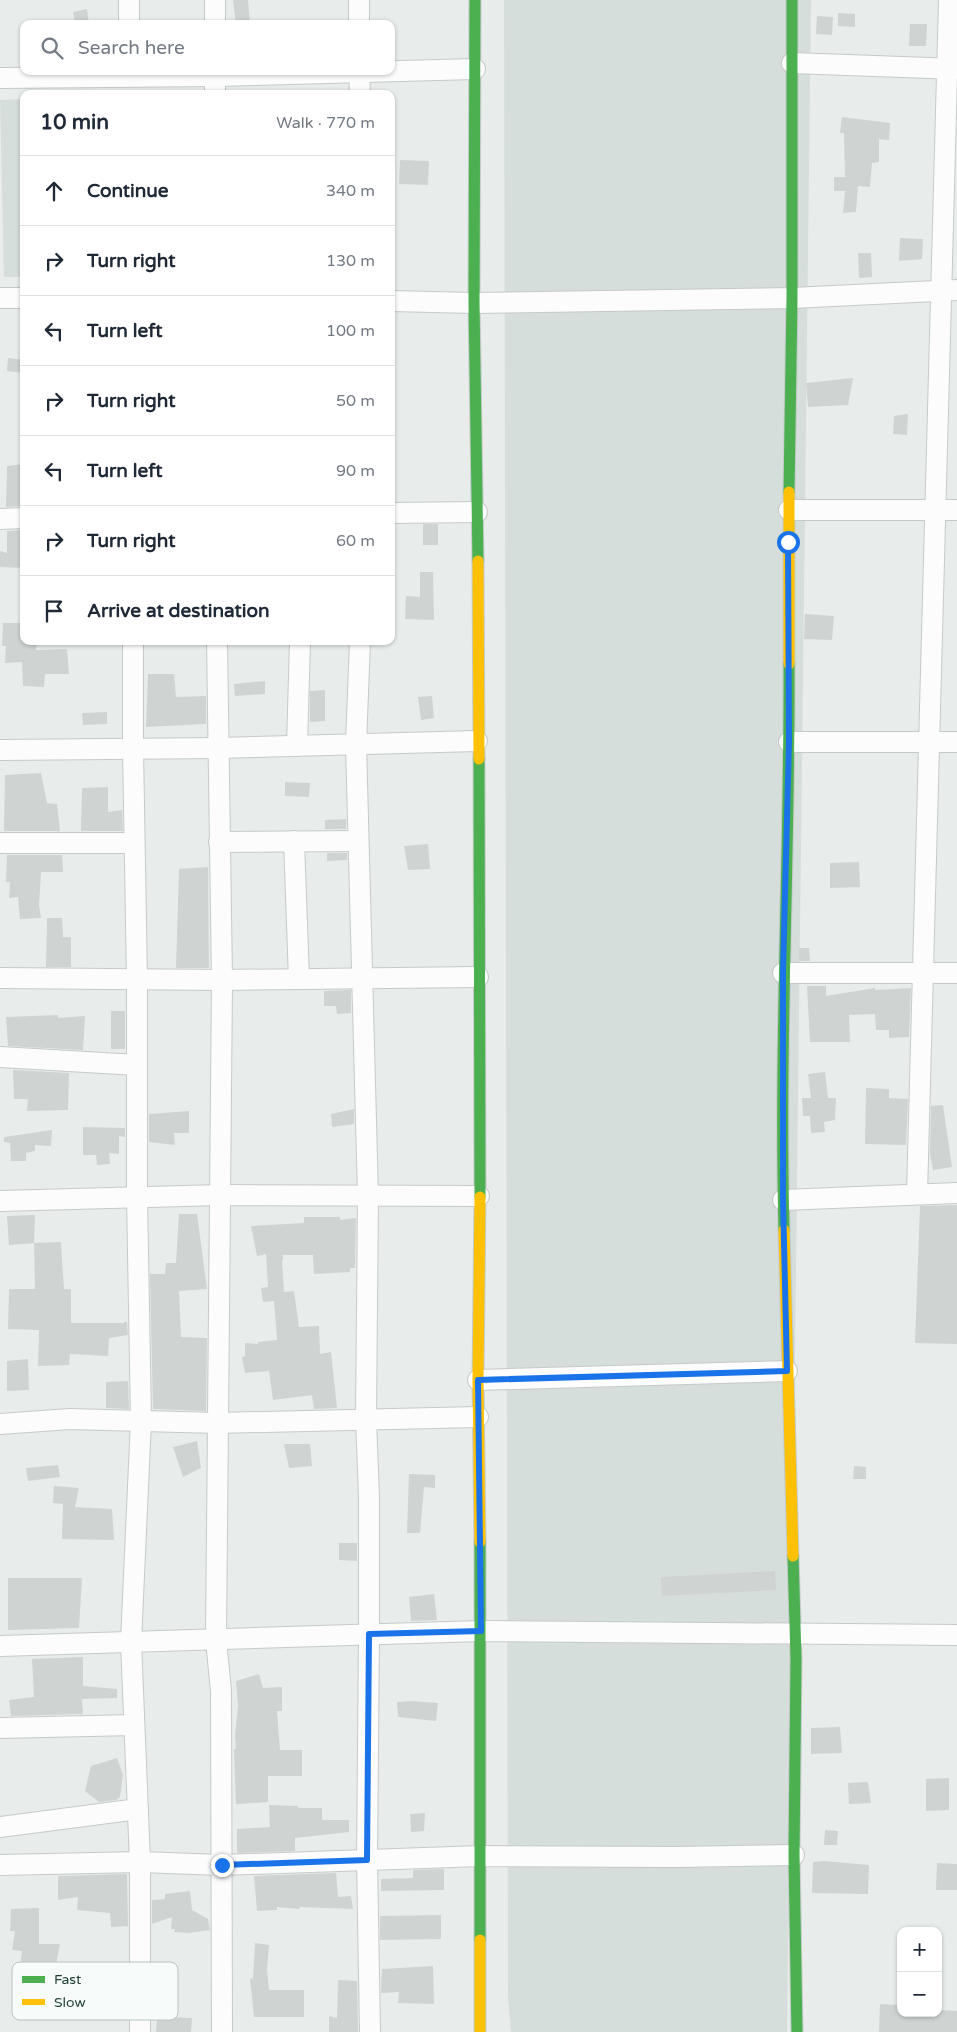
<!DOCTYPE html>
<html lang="en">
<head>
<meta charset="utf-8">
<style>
  :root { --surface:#fff; --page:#f2f2f3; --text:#1f2937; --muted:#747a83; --line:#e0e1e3 }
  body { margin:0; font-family:"Varela Round",sans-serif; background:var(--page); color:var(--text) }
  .controls { position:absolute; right:15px; bottom:15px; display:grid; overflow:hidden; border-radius:10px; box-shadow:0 1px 4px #0004 }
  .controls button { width:45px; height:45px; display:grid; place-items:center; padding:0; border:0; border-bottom:1px solid var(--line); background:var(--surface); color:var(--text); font:25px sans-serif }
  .stop { position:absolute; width:15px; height:15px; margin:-11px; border:4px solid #1a73e8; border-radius:50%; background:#fff }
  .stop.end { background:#1a73e8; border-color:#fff; box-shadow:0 1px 5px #0008 }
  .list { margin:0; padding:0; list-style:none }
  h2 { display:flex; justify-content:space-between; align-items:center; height:65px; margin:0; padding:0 20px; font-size:21px }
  h2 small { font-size:16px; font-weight:400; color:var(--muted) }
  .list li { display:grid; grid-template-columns:32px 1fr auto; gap:15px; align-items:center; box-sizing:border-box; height:70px; padding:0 20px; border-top:1px solid var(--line) }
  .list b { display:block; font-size:19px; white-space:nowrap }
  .list em { font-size:16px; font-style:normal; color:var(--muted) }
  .icon { flex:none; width:28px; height:28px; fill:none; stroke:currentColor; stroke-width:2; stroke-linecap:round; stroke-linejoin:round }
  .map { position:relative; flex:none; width:957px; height:2032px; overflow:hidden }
  .search { position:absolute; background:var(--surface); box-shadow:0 1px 4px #0004; left:20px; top:20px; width:375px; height:55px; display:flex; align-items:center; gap:12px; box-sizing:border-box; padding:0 18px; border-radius:10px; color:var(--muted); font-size:19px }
  .panel { position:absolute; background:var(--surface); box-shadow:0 1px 4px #0004; left:20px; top:90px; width:375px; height:555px; border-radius:10px }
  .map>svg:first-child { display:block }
  .built { fill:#d6dedb }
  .building { fill:#cfd4d2 }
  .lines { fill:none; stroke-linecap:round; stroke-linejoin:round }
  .street-casing { stroke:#c5cac8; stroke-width:22 }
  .fast-casing { stroke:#c3cbc8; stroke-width:13 }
  .slow-casing { stroke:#c3cbc8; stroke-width:13 }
  .street { stroke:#fcfcfc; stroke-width:20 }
  .fast { stroke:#4caf50; stroke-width:11 }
  .slow { stroke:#ffc107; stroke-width:11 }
  .route { stroke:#1a73e8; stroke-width:6 }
  .key { fill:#f7fbf9; stroke:#b8c4c0; stroke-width:1 }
  .key-label { font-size:14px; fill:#24423a }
</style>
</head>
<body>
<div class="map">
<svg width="957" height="2032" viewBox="0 0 957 2032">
  <rect width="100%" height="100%" fill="#e8edeb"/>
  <!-- built -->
  <g class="built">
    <path d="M504 0H811L787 2032H511L508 1998Z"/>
    <path d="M24 99V277H4L0 100Z"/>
  </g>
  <!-- building -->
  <g class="building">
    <path d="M233 0H248L250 24H236Z"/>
    <path d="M87 9 89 24H75L73 12Z"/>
    <path d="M838 13 855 14V27L838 26Z"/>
    <path d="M817 16 833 17 832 35 816 34Z"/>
    <path d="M910 24H927L926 46H909Z"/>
    <path d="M842 117 890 123 889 140 879 139V162L872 163 870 187 858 186 856 212 843 213 845 191H834V177H845L844 133H840Z"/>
    <path d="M400 160 429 161 428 185 399 184Z"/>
    <path d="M900 238 923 239 922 259 899 261Z"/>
    <path d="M858 253H871L872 277 859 278Z"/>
    <path d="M8 358 24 360V373L7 371Z"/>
    <path d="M853 378 848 405 808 407 806 383Z"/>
    <path d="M908 414 907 435 893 434 894 416Z"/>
    <path d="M24 464V506L6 507 7 466Z"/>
    <rect x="423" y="524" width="15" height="21"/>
    <path d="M24 530V568L0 567V551L7 553V531Z"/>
    <path d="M420 572H433L434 620 405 619 406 596 420 597Z"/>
    <path d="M805 614 834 616 832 640 804 639Z"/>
    <path d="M3 623H24V641H37L36 650 67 649 69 674H45L44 687 23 686 22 662 5 663 6 646H2Z"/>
    <path d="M148 674H174L176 697 206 696V724L146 727Z"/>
    <path d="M265 681V694L235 696 234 684Z"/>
    <path d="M325 690V721L310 722V691Z"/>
    <path d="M432 696 434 718 421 720 418 697Z"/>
    <path d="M107 712V724L83 725 82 713Z"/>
    <path d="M41 773 47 803 57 804 60 831H4L5 775Z"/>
    <path d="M285 782 310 783 309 797 285 796Z"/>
    <path d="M108 787V812L122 810 123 831H81L82 788Z"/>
    <path d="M346 819V829H325V820Z"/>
    <path d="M428 844 430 869 408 870 404 846Z"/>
    <path d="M327 853H347V860L327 861Z"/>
    <path d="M7 855H62L63 872H41L39 905 41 918 20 919 18 897 9 898 10 882H6Z"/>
    <path d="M859 862 860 887 830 888V863Z"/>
    <path d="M208 867 209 968H176L179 869Z"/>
    <path d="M47 918H62L63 937H71V967H46Z"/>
    <path d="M799 948H809L810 961H799Z"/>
    <path d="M807 986H826V996L875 988V990L911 988 909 1037 889 1038V1030H876L875 1014 849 1015 850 1042H810Z"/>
    <path d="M351 990V1013L337 1014 336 1006H324V991Z"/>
    <rect x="111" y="1011" width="14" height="38"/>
    <path d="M58 1015V1018L85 1016 83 1050 8 1046 6 1017Z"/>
    <path d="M13 1070 69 1073 68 1110 27 1111 28 1099H14Z"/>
    <path d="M825 1072 828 1098H836L835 1120 824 1122 825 1132 811 1133 810 1116H803L802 1098H811L808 1074Z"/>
    <path d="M866 1088 889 1089V1098L908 1099 906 1145 865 1144Z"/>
    <path d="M943 1105 952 1167 933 1170 930 1154 931 1106Z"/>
    <path d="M354 1109V1124L332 1127 331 1114Z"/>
    <path d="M189 1111V1133H174L175 1145 149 1142V1114Z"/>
    <path d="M83 1127 125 1128V1137L119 1136V1154L109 1153 110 1164 97 1165 96 1155H83Z"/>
    <path d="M52 1130 51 1146 35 1145V1151L26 1153V1161H11L10 1143 4 1142V1137Z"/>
    <path d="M957 1205V1344L915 1343 920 1206Z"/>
    <path d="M179 1214H197L207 1289 179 1291 181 1337 207 1338 206 1411 153 1409 150 1274H165L166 1263H176Z"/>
    <path d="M35 1215 34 1243 9 1245 7 1216Z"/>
    <path d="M304 1217H340V1220L356 1218 355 1268H350V1272L314 1274 313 1255H283V1260H282L284 1292 294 1291 299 1327 319 1326 320 1354 331 1352 337 1408 314 1409 312 1395 273 1400 269 1371 245 1373 242 1357 245 1356V1343L258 1344V1342L277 1340 274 1301 263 1302 261 1288 268 1287 266 1254 257 1256 251 1226 304 1223Z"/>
    <path d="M61 1242 64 1289H71V1323H124V1322H127L128 1335 109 1338 108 1356 70 1354 69 1365 38 1366 39 1330 8 1329 9 1289H35L34 1243Z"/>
    <path d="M28 1359 29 1390 7 1391V1361Z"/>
    <path d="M128 1381 129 1409 106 1408V1382Z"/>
    <path d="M197 1441 201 1468 183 1477 173 1447Z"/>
    <path d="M284 1444H310L312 1466 289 1468Z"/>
    <path d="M58 1465 60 1477 28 1481 26 1468Z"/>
    <path d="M854 1466 866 1467V1479H853Z"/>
    <path d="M409 1474 435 1475V1488L424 1487 420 1533H407Z"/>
    <path d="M54 1486 79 1488 75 1507 112 1509 114 1540 62 1539 63 1504 53 1503Z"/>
    <path d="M339 1543H357V1561L339 1560Z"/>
    <path d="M775 1571 776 1590 662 1596 661 1577Z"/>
    <path d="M8 1578H82L79 1628 8 1630Z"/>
    <path d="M434 1594 437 1620 411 1621 409 1597Z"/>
    <path d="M83 1657V1686L117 1689V1698L82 1699 83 1714 11 1716 9 1700 34 1697 32 1659Z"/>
    <path d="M259 1674 263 1688 282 1687V1711H277L280 1750H302V1776H268V1802L236 1804 234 1749H236L235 1736 238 1706 236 1681Z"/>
    <path d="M411 1701 438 1703 436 1721 398 1717 397 1702Z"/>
    <path d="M840 1727 842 1753 811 1754V1728Z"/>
    <path d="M117 1758 123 1775 120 1797 116 1800 99 1802 85 1791 91 1766Z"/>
    <path d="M949 1778V1810L926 1811V1779Z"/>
    <path d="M868 1782 871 1803 849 1804 848 1783Z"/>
    <path d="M269 1805 298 1806V1808H322V1820H349V1832L295 1838V1851L237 1853V1829L270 1827Z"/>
    <path d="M425 1813 424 1831 411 1832 410 1814Z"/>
    <path d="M825 1830 838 1831 837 1845H824Z"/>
    <path d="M824 1861 869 1865 868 1894 812 1893 813 1862Z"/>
    <path d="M937 1863 957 1864V1890H936Z"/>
    <path d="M444 1869V1890L381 1891V1879L413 1878V1870Z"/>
    <path d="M336 1873 338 1897 351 1896 353 1909 300 1907 299 1909 277 1907V1910L257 1911 254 1876Z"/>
    <path d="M127 1874 128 1928V1926L111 1927 110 1913 77 1910 78 1897 58 1900V1876Z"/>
    <path d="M190 1891 192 1910 208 1919 210 1930 188 1933 174 1932 175 1929H171L172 1917 152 1924V1900L165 1899V1894Z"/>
    <path d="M39 1908V1944H60L55 1970 20 1966 22 1951 12 1950 15 1931H10L11 1909Z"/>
    <path d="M441 1915V1939L380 1940V1916Z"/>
    <path d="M255 1943 269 1945 267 1969 269 1990H304V2017H254L250 1979 253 1978Z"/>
    <path d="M433 1966 434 2004 398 2003 399 1992 381 1993 382 1969Z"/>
    <path d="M338 1980 357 1981 358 2032H329V2016L337 2018Z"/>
    <path d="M880 2004 901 2005V2013H938V2010L957 2011V2032H879Z"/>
    <path d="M163 2017 192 2018 191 2032H156L157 2019Z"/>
  </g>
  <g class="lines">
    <!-- street casing -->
    <g class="street-casing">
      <g id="street">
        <path d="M129 0V24"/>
        <path d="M215 0V24"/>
        <path d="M359 0V24"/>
        <path d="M792 63 957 69"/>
        <path d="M215 71V94"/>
        <path d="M359 71 360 94"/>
        <path d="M0 78 215 76 475 69"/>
        <path d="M0 298H24"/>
        <path d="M391 301 474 303 792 298 957 290"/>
        <path d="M789 510H957"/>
        <path d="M391 513 477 512"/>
        <path d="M0 519 24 518"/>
        <path d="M133 641V749L137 979V1197L141 1420 131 1642 140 1862V2032"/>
        <path d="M217 641 222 980 216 1640 221 1691 222 2032"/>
        <path d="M360 641 356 744 368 1196 366 1419 369 1497V1635L367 1860 370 2032"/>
        <path d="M789 742H957"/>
        <path d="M297 746 300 641"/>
        <path d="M0 750 218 748 477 741"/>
        <path d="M294 841 299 979"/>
        <path d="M219 842 358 841"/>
        <path d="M0 843H134"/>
        <path d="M783 973H957"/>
        <path d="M0 978 222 980 478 977"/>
        <path d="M0 1057 137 1065"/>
        <path d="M917 1194 949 0"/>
        <path d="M783 1200 957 1193"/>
        <path d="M0 1201 221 1195 479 1196"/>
        <path d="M478 1380 787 1371"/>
        <path d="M0 1424 70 1419 217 1423 478 1417"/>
        <path d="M0 1646 481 1631 957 1635"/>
        <path d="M0 1728 134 1725"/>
        <path d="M0 1827 138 1809"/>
        <path d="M0 1865 140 1862 222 1865 481 1856 676 1857 794 1855"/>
      </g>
    </g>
    <!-- fast casing -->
    <g class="fast-casing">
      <g id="fast">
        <path d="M475 0 474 303 478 561"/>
        <path d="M789 492 792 298V0"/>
        <path d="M479 759 480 1197"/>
        <path d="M784 1230C779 1042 790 853 789 664"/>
        <path d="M480 1542V1940"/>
        <path d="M793 1556 796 1659 794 1855 797 2032"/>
      </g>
    </g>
    <!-- slow casing -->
    <g class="slow-casing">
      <g id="slow">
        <path d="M478 561 479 759"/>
        <path d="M789 664V492"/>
        <path d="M480 1197 478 1380 480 1542"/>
        <path d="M784 1230 793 1556"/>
        <path d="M480 2032V1940"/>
      </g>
    </g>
    <!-- street -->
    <use href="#street" class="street"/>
    <!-- fast -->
    <use href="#fast" class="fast"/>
    <!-- slow -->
    <use href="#slow" class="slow"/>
  </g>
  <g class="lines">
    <!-- route -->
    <path class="route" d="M222 1865 367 1860 369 1634 481 1631 478 1380 787 1371 783 1200V972L789 742 788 542"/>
  </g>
  <!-- legend -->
  <rect x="12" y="1962" width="166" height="58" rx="8" class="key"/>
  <rect x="22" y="1976" width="23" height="7" fill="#4caf50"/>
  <rect x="22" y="1999" width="23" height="6" fill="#ffc107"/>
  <g class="key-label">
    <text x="54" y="1984">Fast</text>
    <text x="54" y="2007">Slow</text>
  </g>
</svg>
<div class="controls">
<button>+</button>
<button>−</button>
</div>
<div class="stop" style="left:788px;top:542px"></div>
<div class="stop end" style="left:222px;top:1865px"></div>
<div class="search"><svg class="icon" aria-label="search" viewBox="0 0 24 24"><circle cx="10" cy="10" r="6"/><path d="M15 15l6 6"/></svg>Search here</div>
<section class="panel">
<h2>10 min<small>Walk · 770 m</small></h2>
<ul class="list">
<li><svg class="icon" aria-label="ahead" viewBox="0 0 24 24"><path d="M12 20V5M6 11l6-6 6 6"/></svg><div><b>Continue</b></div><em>340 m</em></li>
<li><svg class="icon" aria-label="right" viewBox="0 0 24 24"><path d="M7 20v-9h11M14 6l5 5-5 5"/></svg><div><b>Turn right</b></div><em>130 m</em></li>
<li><svg class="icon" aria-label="left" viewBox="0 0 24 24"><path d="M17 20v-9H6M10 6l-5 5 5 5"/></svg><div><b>Turn left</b></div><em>100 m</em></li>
<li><svg class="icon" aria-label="right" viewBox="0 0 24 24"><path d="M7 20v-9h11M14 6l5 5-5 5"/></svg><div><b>Turn right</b></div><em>50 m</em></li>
<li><svg class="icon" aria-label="left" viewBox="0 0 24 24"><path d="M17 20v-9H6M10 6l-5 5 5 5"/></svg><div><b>Turn left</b></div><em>90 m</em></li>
<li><svg class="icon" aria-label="right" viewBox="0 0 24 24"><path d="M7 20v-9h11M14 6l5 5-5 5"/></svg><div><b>Turn right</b></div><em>60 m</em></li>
<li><svg class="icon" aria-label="arrive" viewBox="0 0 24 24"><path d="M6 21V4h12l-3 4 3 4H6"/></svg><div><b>Arrive at destination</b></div></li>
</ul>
</section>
</div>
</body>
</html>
